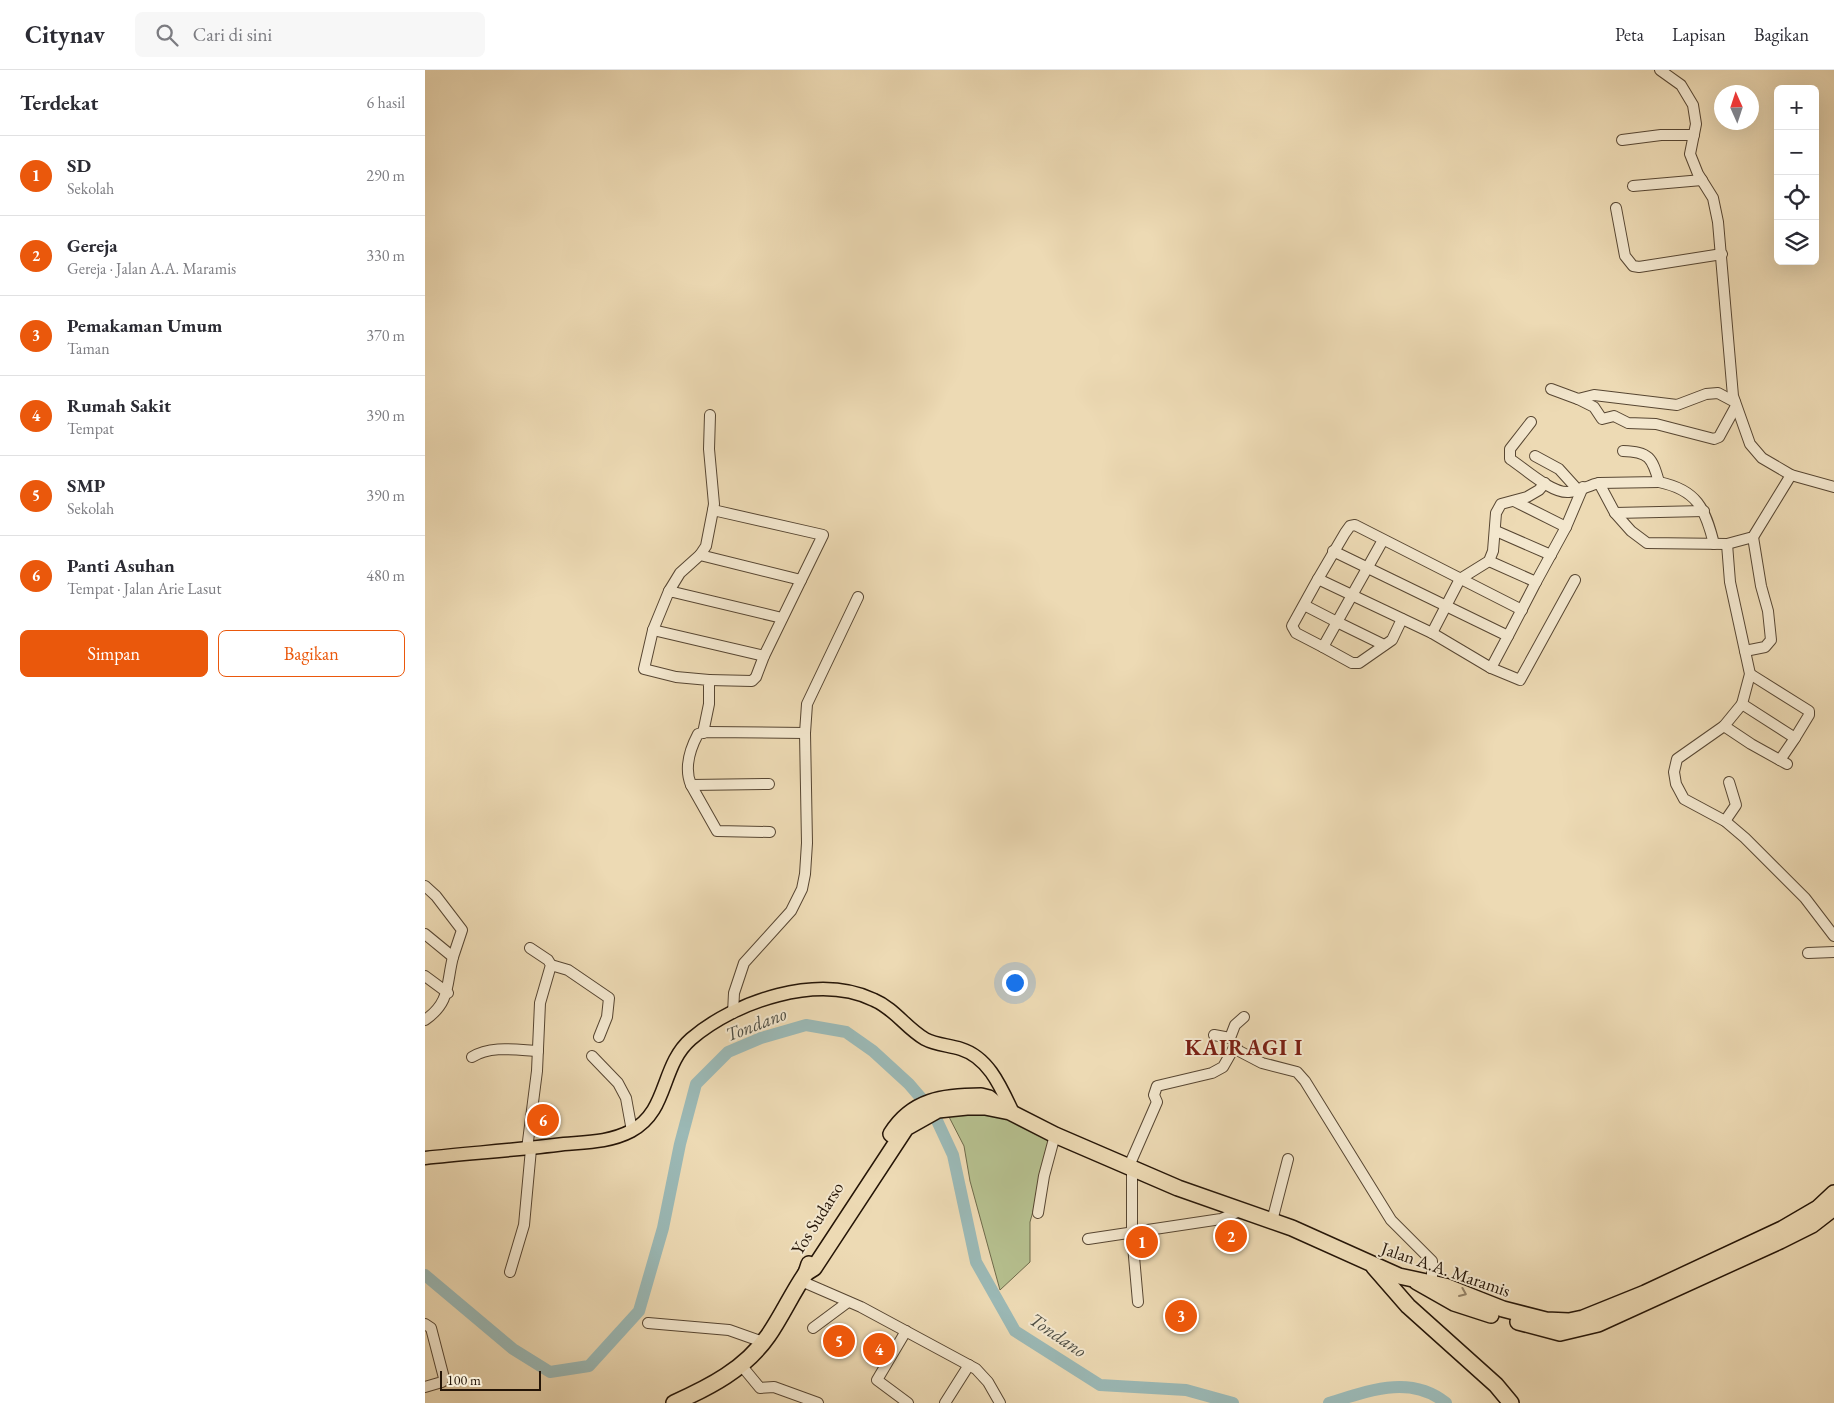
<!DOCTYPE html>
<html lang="id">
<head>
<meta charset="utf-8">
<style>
  :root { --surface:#fff; --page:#f7f7f7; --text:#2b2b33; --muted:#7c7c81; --line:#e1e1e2; --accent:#ea580c }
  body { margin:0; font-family:"EB Garamond",serif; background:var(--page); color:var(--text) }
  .controls { position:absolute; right:15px; top:15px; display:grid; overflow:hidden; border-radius:8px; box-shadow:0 5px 20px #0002 }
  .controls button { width:45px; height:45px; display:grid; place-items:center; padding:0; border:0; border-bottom:1px solid var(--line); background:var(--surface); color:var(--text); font:25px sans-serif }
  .compass { position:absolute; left:1289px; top:15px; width:45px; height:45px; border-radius:50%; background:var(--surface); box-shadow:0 5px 20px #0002; rotate:357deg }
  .scale { position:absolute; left:15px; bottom:12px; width:101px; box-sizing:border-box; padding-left:5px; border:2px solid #251507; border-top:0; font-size:14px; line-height:18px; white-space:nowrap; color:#251507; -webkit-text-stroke:4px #f3e7ce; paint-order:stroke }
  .you { position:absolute; left:589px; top:912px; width:18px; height:18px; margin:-12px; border:4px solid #fff; border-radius:50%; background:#1a73e8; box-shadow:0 0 0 8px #1a73e833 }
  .badge { display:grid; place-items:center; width:32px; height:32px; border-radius:50%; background:var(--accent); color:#fff; font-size:16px; font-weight:700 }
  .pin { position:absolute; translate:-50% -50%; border:2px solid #fff; box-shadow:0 1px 5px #0006 }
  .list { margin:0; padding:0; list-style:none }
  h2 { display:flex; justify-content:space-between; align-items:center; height:65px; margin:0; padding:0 20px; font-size:21px }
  h2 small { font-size:16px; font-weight:400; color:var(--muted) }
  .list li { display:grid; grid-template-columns:32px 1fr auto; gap:15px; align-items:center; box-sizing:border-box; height:80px; padding:0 20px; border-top:1px solid var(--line) }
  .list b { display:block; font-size:19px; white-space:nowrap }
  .list p { margin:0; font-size:16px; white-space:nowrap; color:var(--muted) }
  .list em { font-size:16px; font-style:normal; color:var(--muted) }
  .actions { display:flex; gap:10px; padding:15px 20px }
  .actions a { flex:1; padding:11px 0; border:1px solid var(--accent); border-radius:8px; text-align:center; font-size:18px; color:var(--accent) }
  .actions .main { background:var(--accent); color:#fff }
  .icon { flex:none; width:28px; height:28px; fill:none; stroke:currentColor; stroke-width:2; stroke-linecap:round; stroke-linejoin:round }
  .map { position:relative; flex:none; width:1409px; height:1333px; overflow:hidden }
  header { display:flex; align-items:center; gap:30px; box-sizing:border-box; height:70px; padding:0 25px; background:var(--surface); border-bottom:1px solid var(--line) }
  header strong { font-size:24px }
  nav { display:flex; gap:28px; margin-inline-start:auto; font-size:18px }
  .search { width:350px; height:45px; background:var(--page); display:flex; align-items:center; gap:12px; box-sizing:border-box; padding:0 18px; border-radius:8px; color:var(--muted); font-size:19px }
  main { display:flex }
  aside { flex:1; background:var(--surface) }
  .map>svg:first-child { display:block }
  .green { fill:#b6c08f; stroke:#6e6a4b }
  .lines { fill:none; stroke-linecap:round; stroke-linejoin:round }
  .river { stroke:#9bb9b6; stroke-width:12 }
  .minor-casing { stroke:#574632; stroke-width:12 }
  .major-casing { stroke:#251507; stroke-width:15 }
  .highway-casing { stroke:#251507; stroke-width:18 }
  .minor { stroke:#f3e7ce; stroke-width:10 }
  .major { stroke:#eddab4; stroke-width:12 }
  .highway { stroke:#eddab4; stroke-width:15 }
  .oneway { stroke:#938166 }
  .labels { text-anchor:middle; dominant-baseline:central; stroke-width:4; stroke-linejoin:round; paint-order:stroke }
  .street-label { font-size:18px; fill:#251507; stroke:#f3e7ce }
  .water-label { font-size:19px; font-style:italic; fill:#4e4e44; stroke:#f3e7ce }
  .district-label { font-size:22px; font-weight:bold; letter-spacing:1px; fill:#7a1f14; stroke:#f3e7ce }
</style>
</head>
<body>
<header>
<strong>Citynav</strong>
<div class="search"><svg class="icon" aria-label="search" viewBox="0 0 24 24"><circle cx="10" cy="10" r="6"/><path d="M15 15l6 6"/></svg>Cari di sini</div>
<nav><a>Peta</a><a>Lapisan</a><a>Bagikan</a></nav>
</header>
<main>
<aside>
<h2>Terdekat<small>6 hasil</small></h2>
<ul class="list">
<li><span class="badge">1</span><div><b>SD</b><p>Sekolah</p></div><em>290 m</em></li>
<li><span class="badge">2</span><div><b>Gereja</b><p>Gereja · Jalan A.A. Maramis</p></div><em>330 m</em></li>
<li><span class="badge">3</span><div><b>Pemakaman Umum</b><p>Taman</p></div><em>370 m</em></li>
<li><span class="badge">4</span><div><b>Rumah Sakit</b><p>Tempat</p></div><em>390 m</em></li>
<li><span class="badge">5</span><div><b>SMP</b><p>Sekolah</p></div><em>390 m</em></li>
<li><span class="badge">6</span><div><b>Panti Asuhan</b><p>Tempat · Jalan Arie Lasut</p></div><em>480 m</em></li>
</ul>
<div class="actions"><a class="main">Simpan</a><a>Bagikan</a></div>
</aside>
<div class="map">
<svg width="1409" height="1333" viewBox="0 0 1409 1333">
  <rect width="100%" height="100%" fill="#eddab4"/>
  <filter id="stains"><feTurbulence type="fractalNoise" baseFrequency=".004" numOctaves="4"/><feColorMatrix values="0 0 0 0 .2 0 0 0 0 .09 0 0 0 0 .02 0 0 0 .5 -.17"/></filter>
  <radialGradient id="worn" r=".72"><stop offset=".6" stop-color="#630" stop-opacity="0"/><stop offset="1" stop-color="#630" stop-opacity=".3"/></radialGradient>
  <!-- green -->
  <path class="green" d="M561 1039 629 1065 605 1152V1192L575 1220 545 1111 539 1076 522 1043Z"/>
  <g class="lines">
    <!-- river -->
    <g class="river">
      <path d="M0 1205 88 1279 125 1302 164 1296 214 1241 238 1158 255 1074 271 1014 303 982 336 968 381 955 421 962 448 981 484 1014 508 1042 528 1085 551 1192 590 1261 675 1315 761 1320 808 1333"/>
      <path d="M904 1333C943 1321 985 1304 1021 1333"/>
    </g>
    <!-- minor casing -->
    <g class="minor-casing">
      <g id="minor">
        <path d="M1235 0 1256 15 1268 35 1271 54 1265 84 1273 104 1288 128 1293 152 1308 326 1325 374 1337 388 1366 405 1409 417"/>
        <path d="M1197 70 1236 65H1269"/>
        <path d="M1208 116 1277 110"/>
        <path d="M1191 138 1200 186 1208 196 1214 197 1297 184"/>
        <path d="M1126 319 1153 329 1169 325 1252 335 1281 324 1293 323 1310 332"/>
        <path d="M1153 329 1169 337 1177 349 1189 346 1203 353 1231 354 1289 369 1294 367 1311 336"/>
        <path d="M285 345 284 379 289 434 288 440"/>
        <path d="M1106 352 1085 379V389C1099 398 1127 424 1144 422 1154 422 1164 415 1174 413L1190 443 1206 461 1222 473 1302 474 1328 467 1366 405"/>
        <path d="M1110 386 1134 399 1153 420"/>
        <path d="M1234 412C1272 420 1280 438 1289 474"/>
        <path d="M1174 413 1234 412C1227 387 1224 382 1198 381"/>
        <path d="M1089 431 1141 457"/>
        <path d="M1190 443 1279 441"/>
        <path d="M1071 461 1126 485"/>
        <path d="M958 470 912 552 959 575"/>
        <path d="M1302 474 1305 512 1325 604 1317 634"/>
        <path d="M275 485 281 476 288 440 398 465 376 510"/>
        <path d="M1064 491 1111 512 1083 566"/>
        <path d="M893 509 920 463 925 456 930 455 1097 540"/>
        <path d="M1111 512 1141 457 1158 417"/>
        <path d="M244 521 255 503 275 485 376 510 339 586 331 607 327 611 284 610"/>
        <path d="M879 535 912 552 898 577 871 563 867 556 893 509 1007 563 1066 598 1083 566 908 481"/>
        <path d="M228 560 339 586"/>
        <path d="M1007 563 1035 509 1064 491 1068 481 1071 443 1076 434 1102 427 1114 420 1120 413"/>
        <path d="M898 577 927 593H934L967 570 977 549"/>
        <path d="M1320 581 1340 577 1346 570 1343 541 1336 516 1328 467"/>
        <path d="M1066 598 1095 610 1150 510"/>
        <path d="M1325 604 1384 641V645L1370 668 1317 634 1299 656 1326 674 1362 694"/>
        <path d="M1299 656 1252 689 1249 702 1251 714 1259 729 1300 751 1320 768 1380 828 1409 866"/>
        <path d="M278 663 284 634V610L251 607 219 599 228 560 244 521 357 548"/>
        <path d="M1355 690 1370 668"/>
        <path d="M344 714 266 715C259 698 265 679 273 664L282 662 380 663"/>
        <path d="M266 715 292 761 345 762"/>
        <path d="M1300 751 1311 735 1304 712"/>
        <path d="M0 816 11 826 37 860C34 869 31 878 28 887 21 914 26 932 0 950"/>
        <path d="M0 864 28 887"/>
        <path d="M1383 883 1409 882"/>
        <path d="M126 895 143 900 184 928 182 947 174 967"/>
        <path d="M0 906 23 923"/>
        <path d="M308 943 309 923 319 893 366 841 377 819 380 804 382 773 380 663 382 634 433 527"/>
        <path d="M789 965 805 968 810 955 819 947"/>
        <path d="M167 986 193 1013 201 1028 207 1061"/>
        <path d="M47 987C66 975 92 980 113 981"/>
        <path d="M102 1079 112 1001 115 933 126 895 123 890 105 878"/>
        <path d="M704 1096 732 1032 729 1025 732 1016 787 1003 798 997 810 976 814 981 837 993 872 1002 880 1011 966 1150 1007 1191V1217"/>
        <path d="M707 1097V1164L713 1232"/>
        <path d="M613 1143 619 1106 630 1065"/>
        <path d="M847 1151 863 1089"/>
        <path d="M663 1169 796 1149 815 1141"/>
        <path d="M85 1202 99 1155 106 1079"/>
        <path d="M376 1211 436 1237 551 1299 563 1312 575 1333"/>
        <path d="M223 1253 304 1260 338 1272"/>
        <path d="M0 1254 6 1258 19 1308 17 1312 0 1317"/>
        <path d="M388 1258 423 1232"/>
        <path d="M481 1261 452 1310 483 1333"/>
        <path d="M316 1295 335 1318 349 1317 393 1333"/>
        <path d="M520 1333 544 1295"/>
      </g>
    </g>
    <!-- major casing -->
    <g class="major-casing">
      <path id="major" d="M0 1088C46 1083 93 1080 139 1074 162 1072 185 1072 206 1061 244 1041 235 996 266 969 310 931 393 903 449 930 470 939 481 958 500 969 511 975 524 975 536 979 565 988 577 1020 589 1045"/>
    </g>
    <!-- highway casing -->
    <g class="highway-casing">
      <g id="highway">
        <path d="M466 1064C487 1030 519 1026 556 1026L564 1028 575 1037"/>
        <path d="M949 1197 983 1236 1071 1315 1086 1333"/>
        <path d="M381 1203 389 1198 481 1058 513 1040 542 1037H560L585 1042 630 1065 753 1118 867 1158 974 1206 1020 1216 1078 1239 1121 1250 1144 1251 1158 1248 1220 1223 1357 1159 1393 1138 1409 1123"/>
        <path d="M992 1212 1029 1233 1066 1245"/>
        <path d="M1093 1252 1135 1263 1173 1254 1355 1171 1387 1155 1409 1138"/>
        <path d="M249 1333C285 1317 320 1299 343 1266 357 1246 367 1223 381 1203L384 1194"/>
      </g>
    </g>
    <!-- minor -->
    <use href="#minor" class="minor"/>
    <!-- major -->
    <use href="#major" class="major"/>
    <!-- highway -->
    <use href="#highway" class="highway"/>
  </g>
  <!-- one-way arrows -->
  <defs><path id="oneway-chevron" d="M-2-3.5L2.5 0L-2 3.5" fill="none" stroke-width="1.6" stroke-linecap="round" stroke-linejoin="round" transform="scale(1.25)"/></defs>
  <use class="oneway" href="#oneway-chevron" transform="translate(1038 1223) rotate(23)"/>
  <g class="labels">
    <!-- street labels -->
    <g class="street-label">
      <text transform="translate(392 1148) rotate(-58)">Yos Sudarso</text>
      <text transform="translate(1021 1199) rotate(19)">Jalan A.A. Maramis</text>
    </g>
    <!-- water labels -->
    <g class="water-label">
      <text transform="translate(331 954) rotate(-21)">Tondano</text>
      <text transform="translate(633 1265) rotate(34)">Tondano</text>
    </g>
    <!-- district labels -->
    <g class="district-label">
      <text x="819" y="977">KAIRAGI I</text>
    </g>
  </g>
  <rect width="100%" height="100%" filter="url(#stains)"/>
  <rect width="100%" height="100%" fill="url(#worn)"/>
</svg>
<div class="controls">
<button>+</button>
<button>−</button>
<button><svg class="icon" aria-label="locate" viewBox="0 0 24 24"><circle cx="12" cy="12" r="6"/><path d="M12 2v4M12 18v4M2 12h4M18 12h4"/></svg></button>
<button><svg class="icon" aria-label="layers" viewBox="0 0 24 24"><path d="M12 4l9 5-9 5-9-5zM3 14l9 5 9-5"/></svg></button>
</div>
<svg class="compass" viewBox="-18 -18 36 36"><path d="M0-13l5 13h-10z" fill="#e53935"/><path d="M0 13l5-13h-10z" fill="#7c7c81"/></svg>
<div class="scale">100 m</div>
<div class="you"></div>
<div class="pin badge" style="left:717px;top:1172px">1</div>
<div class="pin badge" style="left:806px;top:1166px">2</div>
<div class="pin badge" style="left:756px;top:1246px">3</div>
<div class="pin badge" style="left:454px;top:1279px">4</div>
<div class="pin badge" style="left:414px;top:1271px">5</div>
<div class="pin badge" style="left:118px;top:1050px">6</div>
</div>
</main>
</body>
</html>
